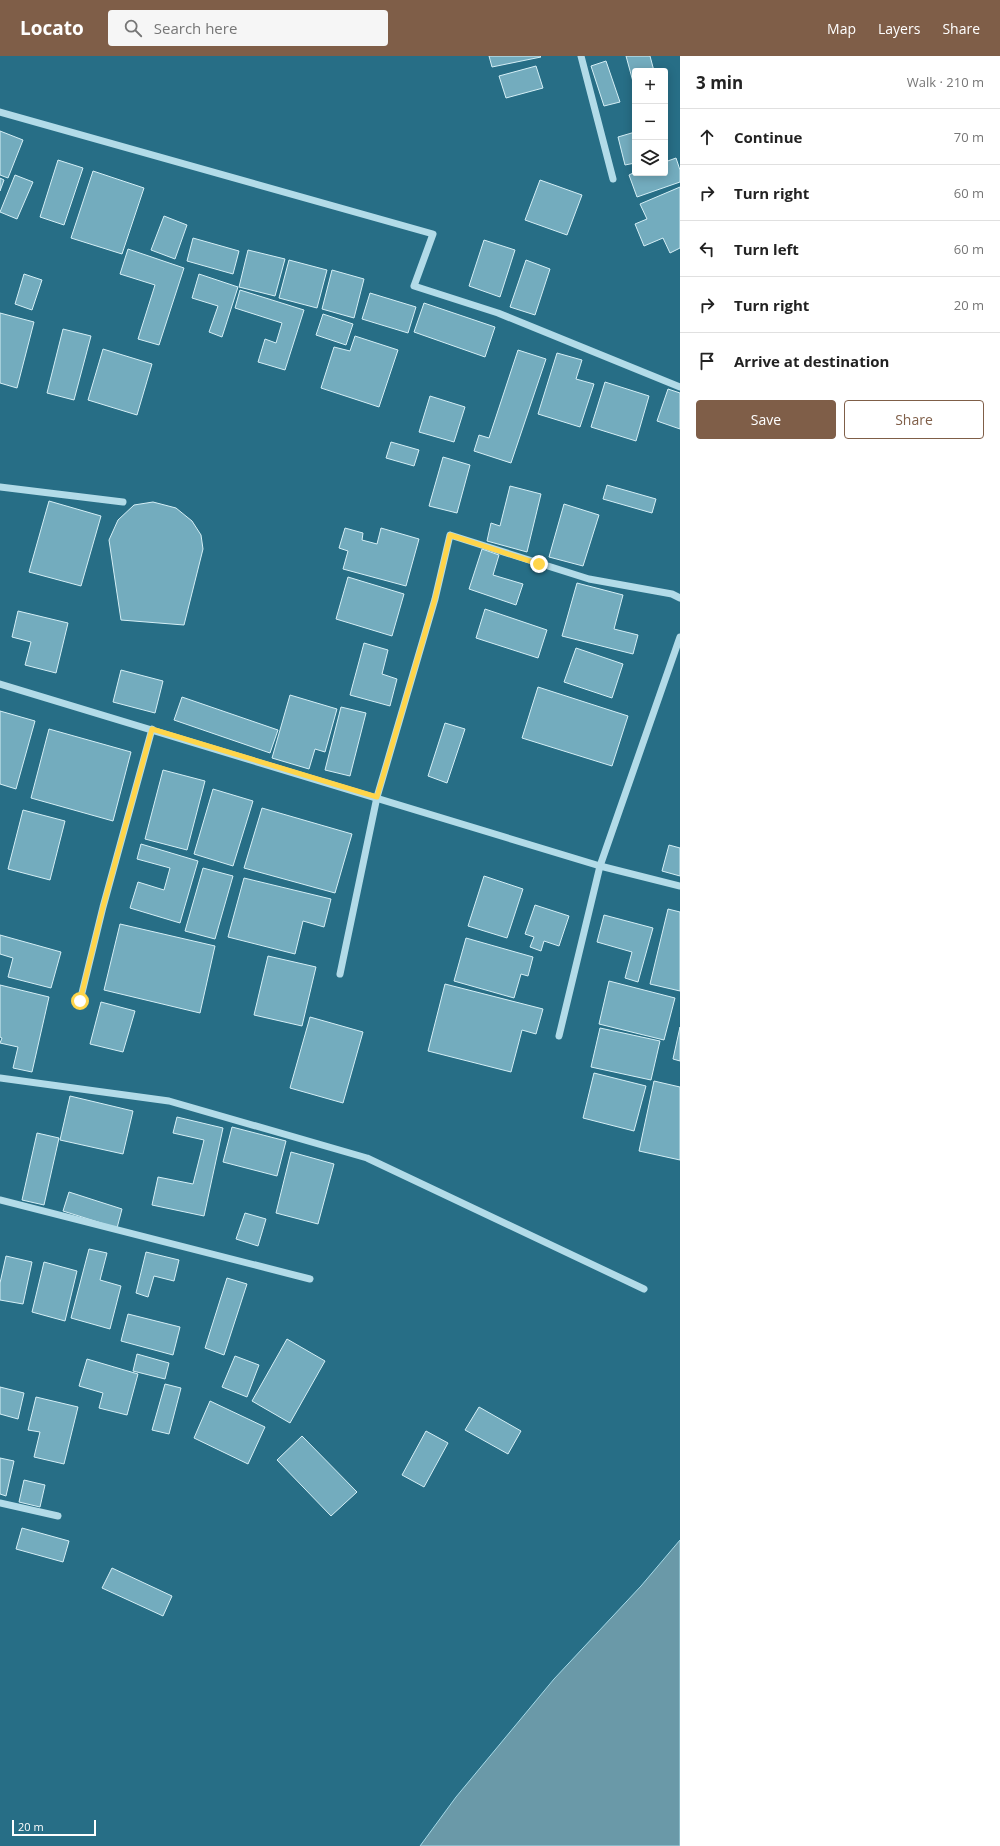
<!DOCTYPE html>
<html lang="en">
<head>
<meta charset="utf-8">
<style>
  :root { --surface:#fff; --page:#f6f6f6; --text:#222; --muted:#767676; --line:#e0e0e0; --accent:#7f5e48 }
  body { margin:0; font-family:"Open Sans",sans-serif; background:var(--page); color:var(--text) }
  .controls { position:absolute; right:12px; top:12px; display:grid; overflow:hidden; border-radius:4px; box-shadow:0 2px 10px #0003 }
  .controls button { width:36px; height:36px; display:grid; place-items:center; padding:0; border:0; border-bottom:1px solid var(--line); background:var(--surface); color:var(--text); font:20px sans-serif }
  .scale { position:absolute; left:12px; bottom:10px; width:84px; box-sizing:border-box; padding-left:4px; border:2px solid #fff; border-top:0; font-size:11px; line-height:14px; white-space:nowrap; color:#fff; -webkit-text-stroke:3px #276e86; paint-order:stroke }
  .stop { position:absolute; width:12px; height:12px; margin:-9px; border:3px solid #ffd54a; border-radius:50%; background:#fff }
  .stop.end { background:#ffd54a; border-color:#fff; box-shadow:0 1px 4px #0008 }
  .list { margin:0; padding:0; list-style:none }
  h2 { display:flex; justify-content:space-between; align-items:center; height:52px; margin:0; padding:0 16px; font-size:17px }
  h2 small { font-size:13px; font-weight:400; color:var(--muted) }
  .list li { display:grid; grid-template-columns:26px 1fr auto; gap:12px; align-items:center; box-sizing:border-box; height:56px; padding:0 16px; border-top:1px solid var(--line) }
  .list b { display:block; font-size:15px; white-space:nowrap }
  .list em { font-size:13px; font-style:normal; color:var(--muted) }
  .actions { display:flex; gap:8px; padding:12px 16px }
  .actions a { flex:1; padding:9px 0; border:1px solid var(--accent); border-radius:4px; text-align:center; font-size:14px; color:var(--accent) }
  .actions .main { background:var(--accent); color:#fff }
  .icon { flex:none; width:22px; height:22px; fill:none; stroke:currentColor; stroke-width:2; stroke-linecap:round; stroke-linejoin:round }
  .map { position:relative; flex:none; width:680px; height:1790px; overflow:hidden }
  header { display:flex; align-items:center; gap:24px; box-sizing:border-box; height:56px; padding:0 20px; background:var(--accent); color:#fff }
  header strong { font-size:19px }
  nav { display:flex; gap:22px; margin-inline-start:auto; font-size:14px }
  .search { width:280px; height:36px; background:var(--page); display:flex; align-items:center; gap:10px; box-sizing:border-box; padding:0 14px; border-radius:4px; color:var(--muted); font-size:15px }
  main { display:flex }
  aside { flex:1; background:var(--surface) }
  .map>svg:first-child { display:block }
  .water { fill:#6a99a8; stroke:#a6dae8 }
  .building { fill:#73acbe; stroke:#d5eff6 }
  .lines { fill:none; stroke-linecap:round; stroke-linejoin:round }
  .minor { stroke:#b2dbe8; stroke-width:7 }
  .route { stroke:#ffd54a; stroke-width:5 }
</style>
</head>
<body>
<header>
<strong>Locato</strong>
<div class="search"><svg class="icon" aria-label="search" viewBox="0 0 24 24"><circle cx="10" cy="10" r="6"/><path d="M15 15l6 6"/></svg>Search here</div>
<nav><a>Map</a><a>Layers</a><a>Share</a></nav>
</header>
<main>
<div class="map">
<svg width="680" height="1790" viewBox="0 0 680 1790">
  <rect width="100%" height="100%" fill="#276e86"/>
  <!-- water -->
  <path class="water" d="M680 1484V1790H420L456 1741 554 1623 641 1530Z"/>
  <!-- building -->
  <g class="building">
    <path d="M489 0H540L541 1 492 11Z"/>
    <path d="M626 0H650L654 15H635V33Z"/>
    <path d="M606 5 620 46 604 50 591 10Z"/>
    <path d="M536 10 543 32 506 42 499 20Z"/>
    <path d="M0 75 23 84 8 122 0 119Z"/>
    <path d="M635 76V107L625 109 618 81Z"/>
    <path d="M676 102 680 114V126L637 141 629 119 635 116 665 117V106Z"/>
    <path d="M58 104 83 112 64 169 40 161Z"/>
    <path d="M93 115 144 132 122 198 71 182Z"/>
    <path d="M15 119 33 126 17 163 0 156Z"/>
    <path d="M0 122 4 124 0 135Z"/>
    <path d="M540 124 582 139 567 179 525 164Z"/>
    <path d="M680 131V192L670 197 663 182 644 190 635 168 647 163 640 148Z"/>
    <path d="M164 160 187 169 175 203 151 194Z"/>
    <path d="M193 182 239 195 233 218 187 205Z"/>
    <path d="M484 184 515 194 500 241 469 230Z"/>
    <path d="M128 193 184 212 159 289 138 283 155 229 120 218Z"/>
    <path d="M248 194 285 203 275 240 239 231Z"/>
    <path d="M289 204 327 214 317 252 279 242Z"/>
    <path d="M526 204 550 213 535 259 510 251Z"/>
    <path d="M332 214 364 223 354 262 322 253Z"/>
    <path d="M24 218 42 224 32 254 15 248Z"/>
    <path d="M199 218 238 231 222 281 209 276 218 250 192 242Z"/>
    <path d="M240 234 304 254 285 314 258 306 265 283 276 287 282 267 235 252Z"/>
    <path d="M370 237 416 251 408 277 362 263Z"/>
    <path d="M424 247 495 271 485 301 414 276Z"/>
    <path d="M0 257 34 266 17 332 0 327Z"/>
    <path d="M323 258 353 268 346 289 316 279Z"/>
    <path d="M63 273 91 280 74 344 47 337Z"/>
    <path d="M355 280 398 294 379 351 321 332 334 291 350 295Z"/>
    <path d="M103 293 152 308 137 359 88 344Z"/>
    <path d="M518 294 546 303 511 407 474 395 479 379 489 382Z"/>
    <path d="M557 297 582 304 576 323 594 328 580 371 538 358Z"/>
    <path d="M605 326 649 340 636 385 591 371Z"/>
    <path d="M668 333 680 337V373L657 365Z"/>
    <path d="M430 340 465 351 454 386 419 376Z"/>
    <path d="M391 386 419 394 414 410 386 402Z"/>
    <path d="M443 401 470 409 457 457 429 450Z"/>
    <path d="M607 429 656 443 652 457 603 443Z"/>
    <path d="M510 430 541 438 527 496 487 485 491 467 500 470Z"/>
    <path d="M49 445 101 460 81 530 29 516Z"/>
    <path d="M153 446 176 452 192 465 201 479 203 493 184 569 121 564 109 484 118 464 134 449Z"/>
    <path d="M564 448 599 459 583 510 549 501Z"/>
    <path d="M345 472 363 477 362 484 377 488 381 472 419 483 406 530 343 513 348 495 339 492Z"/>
    <path d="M482 493 499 499 493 519 523 528 516 549 469 533Z"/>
    <path d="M348 521 404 538 392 580 336 563Z"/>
    <path d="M577 527 623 539 614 573 638 579 633 598 562 580Z"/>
    <path d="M485 553 547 574 538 602 476 582Z"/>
    <path d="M18 555 68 567 56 617 25 609 31 586 12 581Z"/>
    <path d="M364 587 388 594 382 618 397 623 390 650 350 639Z"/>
    <path d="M576 592 623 608 612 642 564 626Z"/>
    <path d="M121 614 163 625 155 657 113 646Z"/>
    <path d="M538 631 628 660 612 710 522 682Z"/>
    <path d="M290 639 337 653 325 696 315 693 309 713 272 702Z"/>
    <path d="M182 641 278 674 270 697 174 664Z"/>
    <path d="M341 651 366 657 350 720 325 714Z"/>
    <path d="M0 655 35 665 16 733 0 728Z"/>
    <path d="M445 667 465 673 447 727 428 720Z"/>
    <path d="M49 673 131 696 113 765 31 742Z"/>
    <path d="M163 714 205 725 187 794 145 783Z"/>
    <path d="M213 733 253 745 233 810 194 798Z"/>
    <path d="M262 752 352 778 335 837 244 812Z"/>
    <path d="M23 754 65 765 50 824 8 813Z"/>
    <path d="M141 788 198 805 180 867 130 852 138 826 164 834 170 812 137 803Z"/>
    <path d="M669 789 680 792V820L662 815Z"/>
    <path d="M203 812 233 820 215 883 185 875Z"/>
    <path d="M484 820 523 833 507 882 468 870Z"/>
    <path d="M244 822 331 843 324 871 303 865 295 898 228 881Z"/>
    <path d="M535 849 569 860 559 890 544 885 541 895 530 891 534 881 525 878Z"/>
    <path d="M668 853 680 856V935L650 928Z"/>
    <path d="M604 859 653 872 638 926 625 922 632 896 597 886Z"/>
    <path d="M120 868 215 890 200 957 104 934Z"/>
    <path d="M0 879 61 896 51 932 8 921 13 902 0 898Z"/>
    <path d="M466 882 533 901 528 920 521 918 514 942 454 925Z"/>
    <path d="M268 900 316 911 302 970 254 959Z"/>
    <path d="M609 925 675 942 664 984 599 968Z"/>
    <path d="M445 928 543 953 536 978 522 974 511 1016 428 995Z"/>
    <path d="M0 929 49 941 32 1016 13 1012 18 991 0 987 2 982 0 981Z"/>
    <path d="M101 946 135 955 123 996 90 988Z"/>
    <path d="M310 961 363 976 343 1047 290 1032Z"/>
    <path d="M680 971V1005L673 1003Z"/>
    <path d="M600 972 660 985 651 1024 591 1011Z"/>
    <path d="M594 1017 646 1030 634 1075 583 1062Z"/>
    <path d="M654 1025 680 1031V1104L639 1095Z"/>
    <path d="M70 1040 133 1055 123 1098 60 1084Z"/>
    <path d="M177 1061 223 1072 204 1160 152 1149 158 1121 193 1128 204 1084 173 1077Z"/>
    <path d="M232 1071 286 1085 277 1120 223 1106Z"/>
    <path d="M37 1077 59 1082 44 1149 22 1144Z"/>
    <path d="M291 1096 334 1108 318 1168 276 1157Z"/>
    <path d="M69 1136 122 1153 117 1172 63 1155Z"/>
    <path d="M245 1157 266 1163 258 1190 236 1183Z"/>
    <path d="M89 1193 107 1197 100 1224 121 1230 110 1273 71 1262Z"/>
    <path d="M146 1196 179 1204 174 1225 154 1220 148 1241 136 1237Z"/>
    <path d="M6 1200 32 1206 23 1248 0 1244V1227Z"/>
    <path d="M44 1206 77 1215 65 1265 32 1256Z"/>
    <path d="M227 1222 247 1228 224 1299 205 1292Z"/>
    <path d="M128 1258 180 1271 173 1299 121 1285Z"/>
    <path d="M287 1283 325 1305 290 1367 252 1345Z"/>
    <path d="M137 1298 169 1307 165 1323 133 1315Z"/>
    <path d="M235 1300 259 1309 247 1341 222 1331Z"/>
    <path d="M87 1303 138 1318 127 1359 99 1352 103 1337 79 1330Z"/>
    <path d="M165 1328 181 1332 169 1378 152 1374Z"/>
    <path d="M0 1331 24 1337 18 1363 0 1358Z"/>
    <path d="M36 1341 78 1351 64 1408 34 1401 40 1376 28 1374Z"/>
    <path d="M210 1345 265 1371 248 1408 194 1382Z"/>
    <path d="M479 1351 521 1375 508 1398 465 1374Z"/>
    <path d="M426 1375 448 1387 424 1431 402 1419Z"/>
    <path d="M302 1380 357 1436 331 1460 277 1404Z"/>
    <path d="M0 1402 14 1405 6 1440 0 1438Z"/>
    <path d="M24 1424 45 1429 40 1451 19 1446Z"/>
    <path d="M22 1472 69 1485 63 1506 16 1493Z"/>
    <path d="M112 1512 172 1540 163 1560 102 1532Z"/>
  </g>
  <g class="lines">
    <!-- minor -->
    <g class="minor">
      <path d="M581 0 613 123"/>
      <path d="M0 56 433 178 414 230 498 257 680 331"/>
      <path d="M0 431 123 446"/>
      <path d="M0 628 600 810 680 830"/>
      <path d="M340 918 377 741 435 543 450 479 589 523 672 538 680 542"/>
      <path d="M80 945 103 851 152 673"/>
      <path d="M559 980 600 810 680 581"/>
      <path d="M0 1022 169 1045 367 1102 644 1233"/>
      <path d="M0 1144 310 1223"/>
      <path d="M0 1447 58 1460"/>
    </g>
  </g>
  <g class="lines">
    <!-- route -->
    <path class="route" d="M80 945 103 851 152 673 377 741 435 543 450 479 539 508"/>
  </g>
</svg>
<div class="controls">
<button>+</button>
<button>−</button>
<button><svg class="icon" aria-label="layers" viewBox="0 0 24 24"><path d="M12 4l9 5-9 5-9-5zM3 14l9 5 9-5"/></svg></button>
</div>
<div class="scale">20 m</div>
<div class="stop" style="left:80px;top:945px"></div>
<div class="stop end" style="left:539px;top:508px"></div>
</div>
<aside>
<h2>3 min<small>Walk · 210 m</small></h2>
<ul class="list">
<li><svg class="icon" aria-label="ahead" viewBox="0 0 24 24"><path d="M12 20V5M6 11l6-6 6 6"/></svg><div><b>Continue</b></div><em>70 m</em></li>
<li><svg class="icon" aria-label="right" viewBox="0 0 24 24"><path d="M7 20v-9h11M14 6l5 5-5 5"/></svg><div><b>Turn right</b></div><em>60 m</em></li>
<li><svg class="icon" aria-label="left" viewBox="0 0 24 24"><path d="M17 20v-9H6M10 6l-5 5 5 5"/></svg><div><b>Turn left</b></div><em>60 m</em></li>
<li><svg class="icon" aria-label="right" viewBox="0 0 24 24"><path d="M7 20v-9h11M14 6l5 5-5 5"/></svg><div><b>Turn right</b></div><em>20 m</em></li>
<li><svg class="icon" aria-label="arrive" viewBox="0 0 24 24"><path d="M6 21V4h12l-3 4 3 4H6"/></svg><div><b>Arrive at destination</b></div></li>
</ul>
<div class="actions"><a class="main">Save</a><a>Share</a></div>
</aside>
</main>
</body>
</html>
